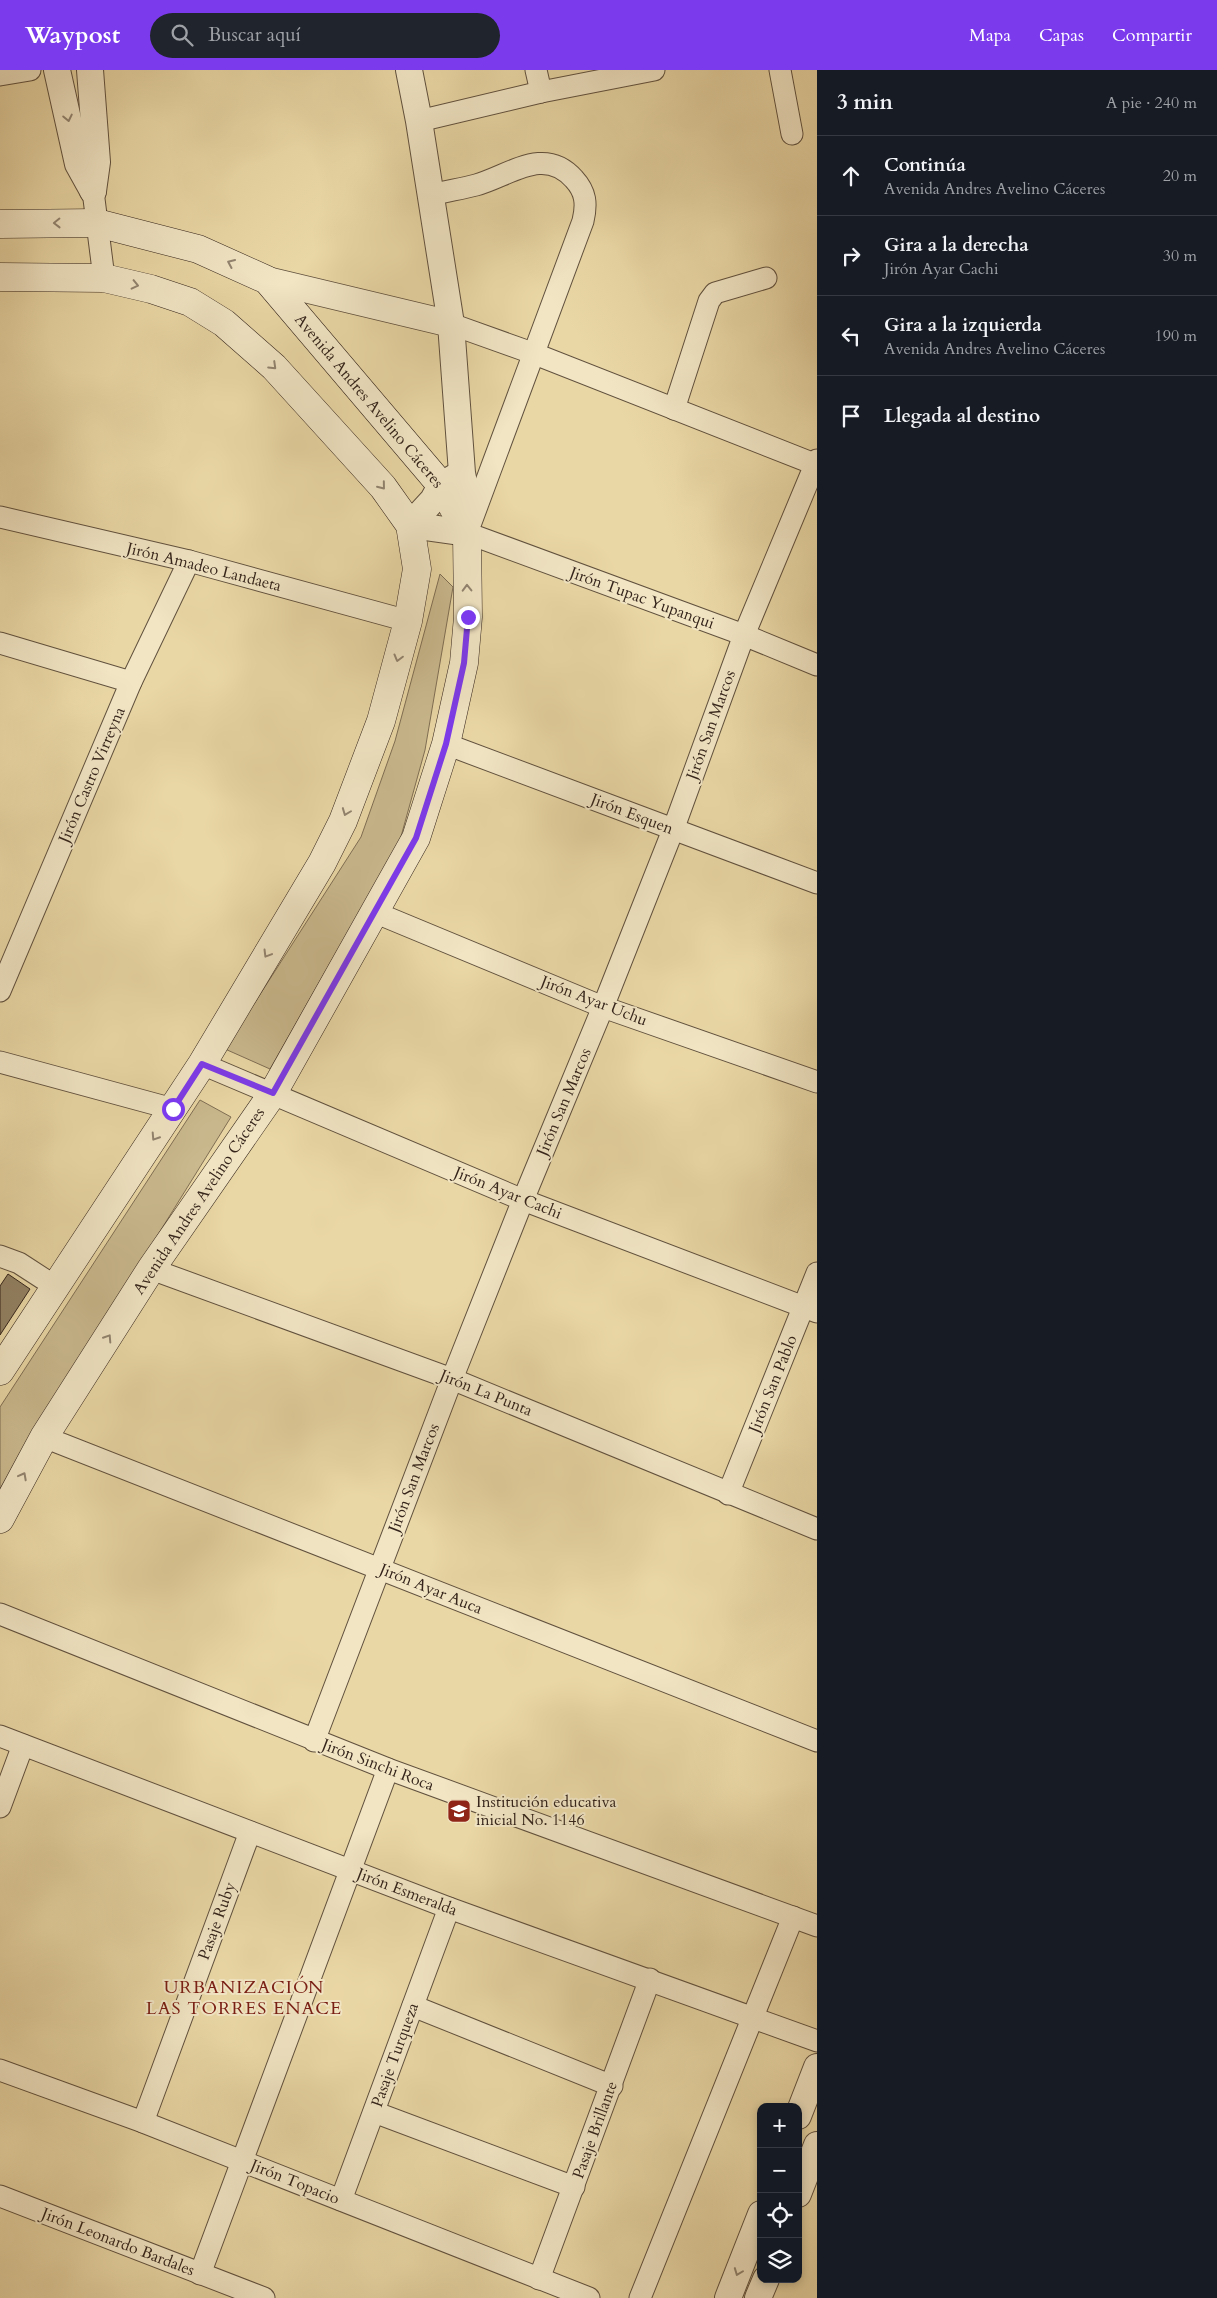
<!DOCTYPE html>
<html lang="es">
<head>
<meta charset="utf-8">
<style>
  :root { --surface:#171b24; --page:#20242c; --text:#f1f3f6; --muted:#9ea1a6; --line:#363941; --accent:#7c3aed }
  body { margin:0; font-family:Cardo,serif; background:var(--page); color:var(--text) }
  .controls { position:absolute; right:15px; bottom:15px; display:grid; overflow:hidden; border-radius:10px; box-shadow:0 2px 8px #0003 }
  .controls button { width:45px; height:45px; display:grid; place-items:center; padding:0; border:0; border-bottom:1px solid var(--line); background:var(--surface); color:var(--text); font:25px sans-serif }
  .stop { position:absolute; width:15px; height:15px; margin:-11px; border:4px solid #7c3aed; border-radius:50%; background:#fff }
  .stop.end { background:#7c3aed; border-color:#fff; box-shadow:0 1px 5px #0008 }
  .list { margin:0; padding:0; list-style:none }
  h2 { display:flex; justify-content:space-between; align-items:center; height:65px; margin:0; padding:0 20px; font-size:21px }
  h2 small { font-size:16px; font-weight:400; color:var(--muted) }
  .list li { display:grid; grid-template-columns:32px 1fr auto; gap:15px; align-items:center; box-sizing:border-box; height:80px; padding:0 20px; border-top:1px solid var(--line) }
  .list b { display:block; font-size:19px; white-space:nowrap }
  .list p { margin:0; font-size:16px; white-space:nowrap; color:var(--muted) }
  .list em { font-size:16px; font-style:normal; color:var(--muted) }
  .icon { flex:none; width:28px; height:28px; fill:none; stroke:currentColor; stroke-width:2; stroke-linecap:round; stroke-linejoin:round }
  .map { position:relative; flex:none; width:817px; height:2228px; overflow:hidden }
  header { display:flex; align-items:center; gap:30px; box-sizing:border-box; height:70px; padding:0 25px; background:var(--accent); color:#fff }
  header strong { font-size:24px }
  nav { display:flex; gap:28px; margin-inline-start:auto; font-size:18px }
  .search { width:350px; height:45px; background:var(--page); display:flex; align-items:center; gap:12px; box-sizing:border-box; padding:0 18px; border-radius:28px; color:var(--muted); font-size:19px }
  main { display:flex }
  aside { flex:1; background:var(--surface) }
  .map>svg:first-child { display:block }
  .green { fill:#cab98e; stroke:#7f6e54 }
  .building { fill:#928163; stroke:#34241b }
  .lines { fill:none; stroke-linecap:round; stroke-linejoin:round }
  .minor-casing { stroke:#61513e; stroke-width:23 }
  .tertiary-casing { stroke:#61513e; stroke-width:28 }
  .secondary-casing { stroke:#34241b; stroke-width:29 }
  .minor { stroke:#f1e5c4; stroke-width:21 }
  .tertiary { stroke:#f1e5c4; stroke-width:26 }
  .secondary { stroke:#f1e5c4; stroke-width:28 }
  .oneway { stroke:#928470 }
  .route { stroke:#7c3aed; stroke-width:6 }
  .labels { text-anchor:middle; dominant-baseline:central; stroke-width:4; stroke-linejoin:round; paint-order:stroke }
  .street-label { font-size:16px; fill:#34241b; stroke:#f1e5c4 }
  .poi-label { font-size:16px; fill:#34241b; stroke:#f1e5c4; text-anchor:start }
  .neighbourhood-label { font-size:18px; letter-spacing:1px; fill:#7a1f14; stroke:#f1e5c4 }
</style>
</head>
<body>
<header>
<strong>Waypost</strong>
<div class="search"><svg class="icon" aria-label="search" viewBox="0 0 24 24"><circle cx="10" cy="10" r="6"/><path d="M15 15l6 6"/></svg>Buscar aquí</div>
<nav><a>Mapa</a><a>Capas</a><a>Compartir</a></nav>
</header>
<main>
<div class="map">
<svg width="817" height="2228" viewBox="0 0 817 2228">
  <rect width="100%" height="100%" fill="#e9d7a5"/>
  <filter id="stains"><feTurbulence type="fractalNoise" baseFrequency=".004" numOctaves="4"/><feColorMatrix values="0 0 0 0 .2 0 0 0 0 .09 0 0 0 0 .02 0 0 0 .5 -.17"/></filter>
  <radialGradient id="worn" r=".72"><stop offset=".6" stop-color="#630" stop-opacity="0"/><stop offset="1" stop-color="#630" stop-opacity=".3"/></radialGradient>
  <!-- green -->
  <g class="green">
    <path d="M440 504 453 517 425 680 400 770 270 999 225 979 361 767 395 671Z"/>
    <path d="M200 1030 231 1047 0 1419V1337Z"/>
  </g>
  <!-- building -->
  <path class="building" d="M8 1204 30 1219 0 1265V1216Z"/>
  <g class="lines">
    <!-- minor casing -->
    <g class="minor-casing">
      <g id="minor">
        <path d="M536 0 541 22"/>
        <path d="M780 0 792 64"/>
        <path d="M0 5 30 0"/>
        <path d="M419 51 541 22 654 0"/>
        <path d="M93 121 104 208"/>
        <path d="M431 125C446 121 461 119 476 115 509 106 544 75 574 109 586 122 587 134 583 151L467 463 744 565 817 595"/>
        <path d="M451 254 535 284 817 395"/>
        <path d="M674 339 709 231 715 223 766 208"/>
        <path d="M0 447 189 491 408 551"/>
        <path d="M0 573 131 612"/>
        <path d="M446 674 817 813"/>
        <path d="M374 842 603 937 817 1012"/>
        <path d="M0 921 131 612 189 491"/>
        <path d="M0 992 173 1039"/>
        <path d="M202 994 523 1130 817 1242"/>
        <path d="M0 1186 19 1193 56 1217"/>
        <path d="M151 1199 452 1309 817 1459"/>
        <path d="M44 1367 817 1671"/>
        <path d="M728 1424 817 1203"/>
        <path d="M0 1544 388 1699 817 1856"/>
        <path d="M0 1666 449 1838 817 1971"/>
        <path d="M314 1671 452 1309 523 1130 603 937 673 760 744 565 817 390"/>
        <path d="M0 1737 23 1675"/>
        <path d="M413 1936 612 2016"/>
        <path d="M0 2000 143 2052 589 2228"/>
        <path d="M374 2042 574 2117"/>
        <path d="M143 2052 250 1762"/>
        <path d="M0 2126 264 2228"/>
        <path d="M341 2130 449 1838"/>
        <path d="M200 2204 388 1699"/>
        <path d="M539 2209 650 1909"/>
        <path d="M640 2228 793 1847"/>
      </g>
    </g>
    <!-- tertiary casing -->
    <g class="tertiary-casing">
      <g id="tertiary">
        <path d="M57 0 78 94 93 121"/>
        <path d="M90 0 97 92 93 121"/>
        <path d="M409 0 419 51 451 254 462 403 466 423 467 463 410 455"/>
        <path d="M267 210 451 254"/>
        <path d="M410 455 433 430 441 415 457 406"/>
        <path d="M798 2046 817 1997"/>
        <path d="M798 2124 817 2075"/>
        <path d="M728 2228 761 2144"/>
        <path d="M758 2228 766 2209"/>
      </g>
    </g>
    <!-- secondary casing -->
    <g class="secondary-casing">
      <g id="secondary">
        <path d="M0 154 97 153 198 179 267 210 441 415 467 463 468 547 464 593 446 674 416 768 273 1023 151 1199 44 1367 0 1449"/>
        <path d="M0 207 104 208 151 219 190 232 224 253 274 297 383 417 410 455 417 499 408 551 381 651 343 751 322 793 202 994 0 1301"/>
      </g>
    </g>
    <!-- minor -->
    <use href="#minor" class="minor"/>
    <!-- tertiary -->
    <use href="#tertiary" class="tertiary"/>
    <!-- secondary -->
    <use href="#secondary" class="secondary"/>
  </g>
  <!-- one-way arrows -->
  <defs><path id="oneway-chevron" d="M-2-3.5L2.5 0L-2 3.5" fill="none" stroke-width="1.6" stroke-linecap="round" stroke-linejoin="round" transform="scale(1.25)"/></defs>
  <g class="oneway">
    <use href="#oneway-chevron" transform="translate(68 48) rotate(78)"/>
    <use href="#oneway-chevron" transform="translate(57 153) rotate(179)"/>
    <use href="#oneway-chevron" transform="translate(231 193) rotate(-156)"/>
    <use href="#oneway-chevron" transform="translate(135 215) rotate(13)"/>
    <use href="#oneway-chevron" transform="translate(273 296) rotate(44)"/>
    <use href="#oneway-chevron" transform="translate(382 416) rotate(51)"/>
    <use href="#oneway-chevron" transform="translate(467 518) rotate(-91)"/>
    <use href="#oneway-chevron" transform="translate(398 588) rotate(105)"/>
    <use href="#oneway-chevron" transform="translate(346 742) rotate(111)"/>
    <use href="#oneway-chevron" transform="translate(267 884) rotate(121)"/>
    <use href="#oneway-chevron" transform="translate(155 1067) rotate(123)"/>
    <use href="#oneway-chevron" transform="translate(108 1268) rotate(-57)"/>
    <use href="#oneway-chevron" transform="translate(23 1406) rotate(-62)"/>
    <use href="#oneway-chevron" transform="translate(738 2202) rotate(111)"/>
  </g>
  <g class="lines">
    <!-- route -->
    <path class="route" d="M173 1039 202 994 273 1023 416 768 446 674 464 593 468 547"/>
  </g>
  <!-- icons -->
  <defs>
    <g id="school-square" transform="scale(1.25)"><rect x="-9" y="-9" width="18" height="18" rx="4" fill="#8f2418" stroke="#f1e5c4"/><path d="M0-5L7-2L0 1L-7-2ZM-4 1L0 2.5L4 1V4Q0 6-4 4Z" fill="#fff"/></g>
  </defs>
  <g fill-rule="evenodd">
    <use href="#school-square" x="459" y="1741"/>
  </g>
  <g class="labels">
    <!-- street labels -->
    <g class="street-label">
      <text transform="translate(369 331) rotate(50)">Avenida Andres Avelino Cáceres</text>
      <text transform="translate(204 497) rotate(14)">Jirón Amadeo Landaeta</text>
      <text transform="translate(642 528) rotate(20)">Jirón Tupac Yupanqui</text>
      <text transform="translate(711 655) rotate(-70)">Jirón San Marcos</text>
      <text transform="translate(92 705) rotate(-67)">Jirón Castro Virreyna</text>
      <text transform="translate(632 744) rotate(21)">Jirón Esquen</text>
      <text transform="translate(594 931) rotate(21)">Jirón Ayar Uchu</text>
      <text transform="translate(564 1032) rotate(-67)">Jirón San Marcos</text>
      <text transform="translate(508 1123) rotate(22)">Jirón Ayar Cachi</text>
      <text transform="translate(199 1131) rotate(-56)">Avenida Andres Avelino Cáceres</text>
      <text transform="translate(773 1314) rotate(-68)">Jirón San Pablo</text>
      <text transform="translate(486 1323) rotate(22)">Jirón La Punta</text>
      <text transform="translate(414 1408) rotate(-69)">Jirón San Marcos</text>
      <text transform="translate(431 1519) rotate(22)">Jirón Ayar Auca</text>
      <text transform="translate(378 1695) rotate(21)">Jirón Sinchi Roca</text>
      <text transform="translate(407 1822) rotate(21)">Jirón Esmeralda</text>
      <text transform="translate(217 1851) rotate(-70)">Pasaje Ruby</text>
      <text transform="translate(395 1985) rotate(-70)">Pasaje Turqueza</text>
      <text transform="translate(595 2060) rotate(-70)">Pasaje Brillante</text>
      <text transform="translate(295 2112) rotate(22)">Jirón Topacio</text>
      <text transform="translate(118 2172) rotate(21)">Jirón Leonardo Bardales</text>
    </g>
    <!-- poi labels -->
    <g class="poi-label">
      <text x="476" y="1732">Institución educativa<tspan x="476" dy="18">inicial No. 1146</tspan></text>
    </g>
    <!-- neighbourhood labels -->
    <g class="neighbourhood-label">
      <text x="244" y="1917">URBANIZACIÓN<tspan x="244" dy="21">LAS TORRES ENACE</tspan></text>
    </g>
  </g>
  <rect width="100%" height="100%" filter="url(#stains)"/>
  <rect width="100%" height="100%" fill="url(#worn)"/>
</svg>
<div class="controls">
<button>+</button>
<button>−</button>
<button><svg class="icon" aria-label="locate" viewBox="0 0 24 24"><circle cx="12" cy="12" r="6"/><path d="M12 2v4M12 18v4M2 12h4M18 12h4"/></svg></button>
<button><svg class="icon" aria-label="layers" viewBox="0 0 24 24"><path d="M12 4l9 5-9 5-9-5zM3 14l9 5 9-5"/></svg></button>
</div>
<div class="stop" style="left:173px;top:1039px"></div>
<div class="stop end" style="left:468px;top:547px"></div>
</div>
<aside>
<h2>3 min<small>A pie · 240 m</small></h2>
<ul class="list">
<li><svg class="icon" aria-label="ahead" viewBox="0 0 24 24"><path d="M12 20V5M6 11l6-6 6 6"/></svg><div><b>Continúa</b><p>Avenida Andres Avelino Cáceres</p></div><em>20 m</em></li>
<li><svg class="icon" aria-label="right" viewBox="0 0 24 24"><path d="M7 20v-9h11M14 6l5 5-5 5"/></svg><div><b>Gira a la derecha</b><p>Jirón Ayar Cachi</p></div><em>30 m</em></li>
<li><svg class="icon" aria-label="left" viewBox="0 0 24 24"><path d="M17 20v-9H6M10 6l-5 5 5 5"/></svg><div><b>Gira a la izquierda</b><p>Avenida Andres Avelino Cáceres</p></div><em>190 m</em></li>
<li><svg class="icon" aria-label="arrive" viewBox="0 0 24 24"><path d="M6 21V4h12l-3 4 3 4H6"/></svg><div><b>Llegada al destino</b></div></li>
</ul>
</aside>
</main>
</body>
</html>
